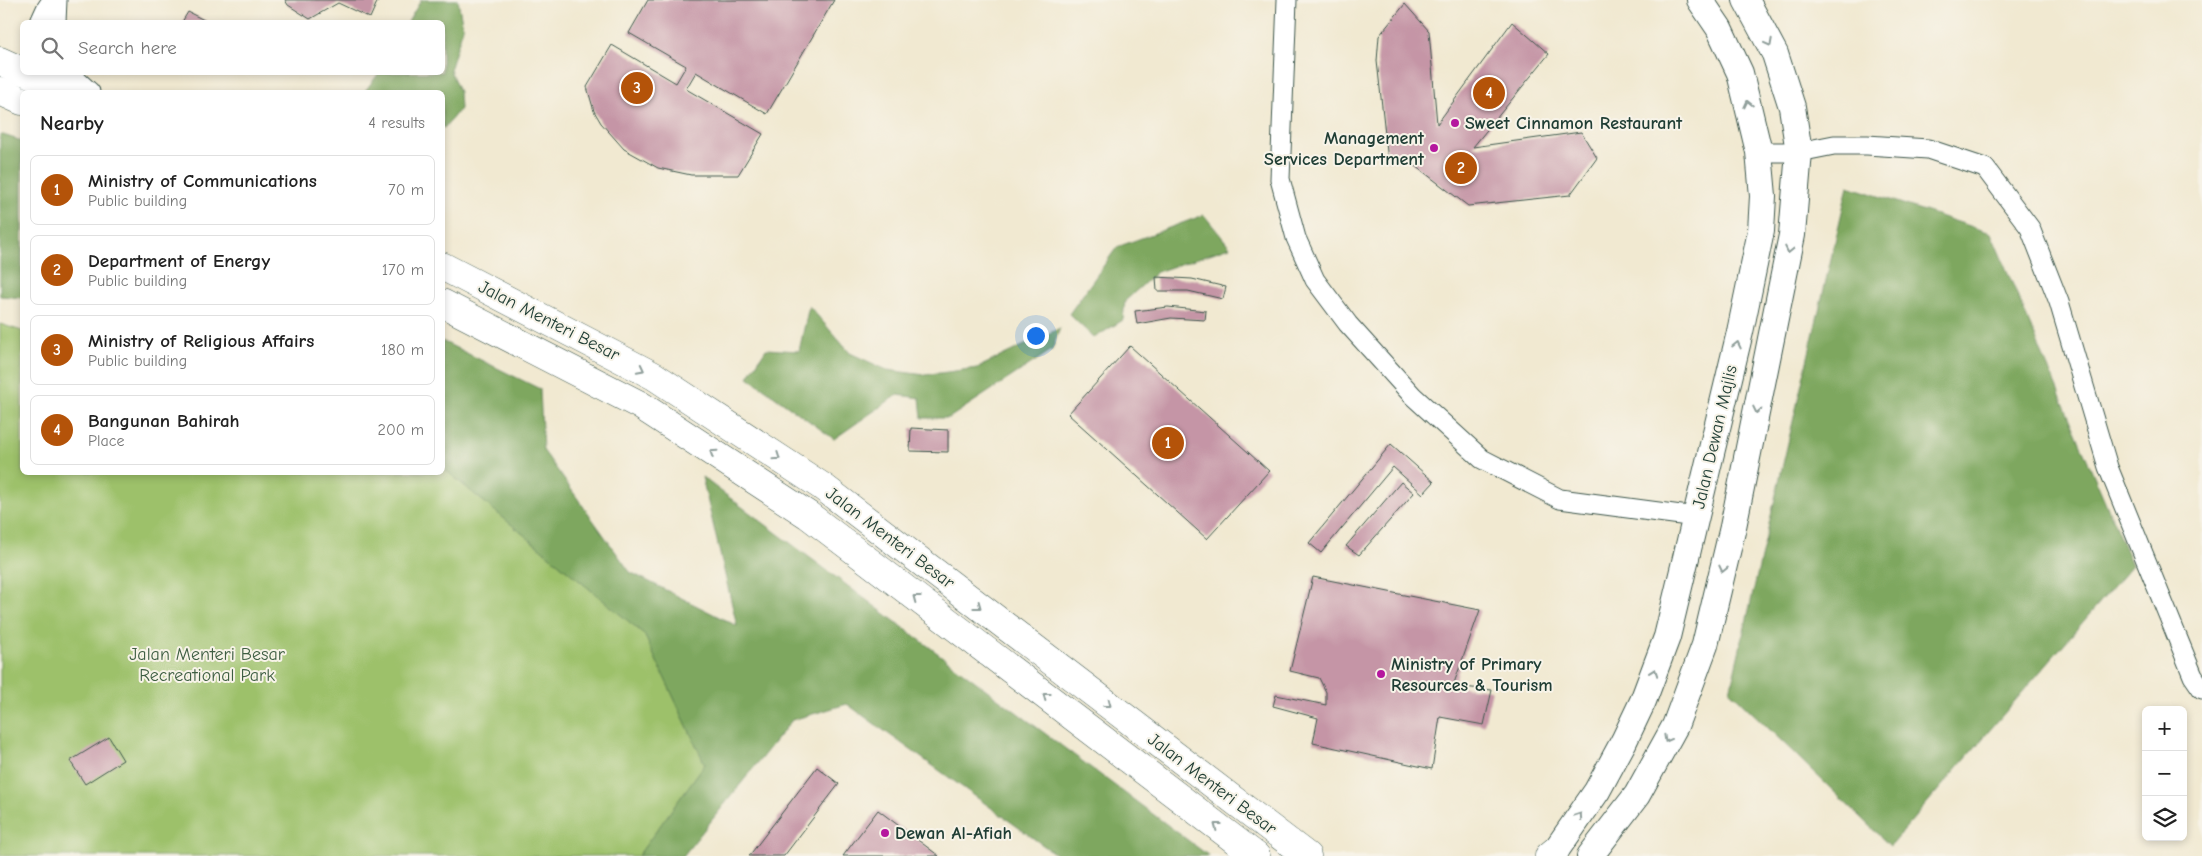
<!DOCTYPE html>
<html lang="en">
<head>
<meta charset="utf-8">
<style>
  :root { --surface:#fff; --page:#f6f6f6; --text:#222; --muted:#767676; --line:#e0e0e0; --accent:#b45309 }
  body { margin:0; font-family:"Comic Neue",sans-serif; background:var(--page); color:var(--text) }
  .controls { position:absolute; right:15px; bottom:15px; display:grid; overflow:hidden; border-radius:8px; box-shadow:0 2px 8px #0003 }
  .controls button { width:45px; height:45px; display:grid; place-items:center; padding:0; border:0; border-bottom:1px solid var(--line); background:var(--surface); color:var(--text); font:25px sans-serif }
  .you { position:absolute; left:1035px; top:335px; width:18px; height:18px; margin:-12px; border:4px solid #fff; border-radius:50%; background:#1a73e8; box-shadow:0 0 0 8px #1a73e833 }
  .badge { display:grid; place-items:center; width:32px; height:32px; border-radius:50%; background:var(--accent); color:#fff; font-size:16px; font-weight:700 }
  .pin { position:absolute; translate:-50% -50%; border:2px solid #fff; box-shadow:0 1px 5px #0006 }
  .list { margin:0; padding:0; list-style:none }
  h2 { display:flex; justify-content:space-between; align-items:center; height:65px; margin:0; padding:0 20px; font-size:21px }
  h2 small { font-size:16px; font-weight:400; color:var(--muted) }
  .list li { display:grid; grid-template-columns:32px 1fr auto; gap:15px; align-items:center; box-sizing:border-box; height:70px; margin:0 10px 10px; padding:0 10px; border:1px solid var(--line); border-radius:8px }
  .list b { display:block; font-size:19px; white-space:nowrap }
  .list p { margin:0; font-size:16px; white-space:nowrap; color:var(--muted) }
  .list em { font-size:16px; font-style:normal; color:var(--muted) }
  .icon { flex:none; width:28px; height:28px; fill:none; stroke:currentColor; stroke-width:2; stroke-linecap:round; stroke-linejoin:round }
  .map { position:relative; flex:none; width:2202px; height:856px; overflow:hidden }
  .search { position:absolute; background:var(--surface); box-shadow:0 2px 8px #0003; left:20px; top:20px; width:425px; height:55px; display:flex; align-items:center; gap:12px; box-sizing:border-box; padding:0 18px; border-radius:8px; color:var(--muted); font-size:19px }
  .panel { position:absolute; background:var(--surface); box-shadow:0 2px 8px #0003; left:20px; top:90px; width:425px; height:385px; border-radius:8px }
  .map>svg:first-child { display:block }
  .green { fill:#9dc16b; stroke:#5e7f50 }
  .forest { fill:#7ea75f; stroke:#4e724a }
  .building { fill:#c595a6 }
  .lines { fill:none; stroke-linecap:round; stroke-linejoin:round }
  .street-casing { stroke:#3e574c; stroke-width:21 }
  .secondary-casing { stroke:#3e574c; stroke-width:28 }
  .primary-casing { stroke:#3e574c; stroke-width:29 }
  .street { stroke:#fff; stroke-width:19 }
  .secondary { stroke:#fff; stroke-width:26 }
  .primary { stroke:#fff; stroke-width:28 }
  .oneway { stroke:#8f9e9a }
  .poi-dot { fill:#b5179e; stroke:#f7f3e8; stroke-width:2 }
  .labels { text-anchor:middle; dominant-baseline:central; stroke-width:4; stroke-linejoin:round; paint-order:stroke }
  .poi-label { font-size:18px; font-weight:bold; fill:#1f3d34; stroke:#f7f3e8; text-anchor:start }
  .street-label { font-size:18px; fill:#1f3d34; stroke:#f7f3e8 }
  .park-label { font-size:18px; fill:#3e5e42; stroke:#f7f3e8 }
</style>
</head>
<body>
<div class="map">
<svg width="2202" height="856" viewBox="0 0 2202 856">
  <rect width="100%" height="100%" fill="#f7f3e8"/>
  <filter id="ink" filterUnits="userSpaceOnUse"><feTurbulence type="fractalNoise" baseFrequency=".02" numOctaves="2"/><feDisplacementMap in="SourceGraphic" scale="10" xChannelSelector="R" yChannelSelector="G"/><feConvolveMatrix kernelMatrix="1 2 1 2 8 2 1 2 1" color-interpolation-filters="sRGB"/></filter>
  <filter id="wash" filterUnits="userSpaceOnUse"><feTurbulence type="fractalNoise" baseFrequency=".0096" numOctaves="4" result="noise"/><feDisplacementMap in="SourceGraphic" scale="20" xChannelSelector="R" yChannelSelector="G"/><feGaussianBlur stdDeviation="1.12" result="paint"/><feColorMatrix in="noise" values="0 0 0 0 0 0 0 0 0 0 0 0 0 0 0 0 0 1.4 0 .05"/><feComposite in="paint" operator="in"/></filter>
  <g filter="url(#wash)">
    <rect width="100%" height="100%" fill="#f1e9d1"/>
    <!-- green -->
    <path class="green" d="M0 324 22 331V472H442L443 468 644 634 705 764 638 856H0Z"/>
    <!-- forest -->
    <g class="forest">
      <path d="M421 0H458L463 28 450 70 459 92 460 109 444 128H443L442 92 365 91 379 73 442 72V22H408Z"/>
      <path d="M0 134 22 141V298L0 296Z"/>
      <path d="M1848 186 1991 233 2132 565 1890 846 1730 691Z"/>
      <path d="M1204 215 1230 247 1157 272 1125 301 1123 320 1094 338 1069 314 1117 247Z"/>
      <path d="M809 306 850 353 887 370 925 375 977 368 1060 328 1052 350 949 418H922L920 398 897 395 834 439 748 377 766 349 799 351Z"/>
      <path d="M442 341 540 389 543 450 630 572 737 626 702 477 1209 856H1058L847 704 792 720 683 856H638L705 764 644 634 443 468Z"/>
    </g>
    <g id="blocks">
      <!-- building -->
      <g class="building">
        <path d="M285 0H378L370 18 338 3 310 19 288 5Z"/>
        <path d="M648 0H834L767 114 696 72 686 89 763 134 738 175H691L658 168 624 149 601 123 594 111 587 87 612 45 676 83 686 66 629 33Z"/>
        <path d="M1405 4 1429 31 1437 124 1512 22 1549 54 1473 147 1581 132 1597 158 1570 195 1468 206 1408 160 1388 161 1377 61 1379 36Z"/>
        <path d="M188 12 208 22H182Z"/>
        <path d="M1156 277 1192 279 1226 287 1223 299 1188 291H1157Z"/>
        <path d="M1168 307 1206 311 1205 320 1171 318 1137 324 1135 311Z"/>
        <path d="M1130 346 1269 471 1207 539 1068 414Z"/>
        <path d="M911 428 948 430V452L910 451Z"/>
        <path d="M1391 444 1434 482 1423 494 1393 467 1321 553 1309 543Z"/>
        <path d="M1401 482 1414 493 1359 555 1346 546Z"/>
        <path d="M1313 577 1480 610 1453 686 1492 690 1484 725 1440 717 1432 769 1313 743 1318 718 1273 706 1276 695 1326 705V692L1319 678 1290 671Z"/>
        <path d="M109 737 123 760 85 784 70 761Z"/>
        <path d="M817 767 839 784 784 856H749Z"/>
        <path d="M878 810 939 856H843Z"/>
      </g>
    </g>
  </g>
  <g filter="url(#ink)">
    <use href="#blocks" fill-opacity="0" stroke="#3e574c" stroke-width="1"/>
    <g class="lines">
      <!-- street casing -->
      <g class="street-casing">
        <g id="street">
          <path d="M1287 0 1280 179 1296 238 1315 280 1348 324 1413 396 1482 459 1560 499 1696 517"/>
          <path d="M40 22 46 9 52 0"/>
          <path d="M56 22 57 0"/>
          <path d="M68 72 90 92"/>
          <path d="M1759 152H1799L1834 145H1867L1928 149 1985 168 2030 228 2059 302 2108 467 2193 676 2202 689"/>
        </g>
      </g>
      <!-- secondary casing -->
      <g class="secondary-casing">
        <g id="secondary">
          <path d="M1552 856 1597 791 1624 741 1643 701 1667 637 1740 332 1761 231 1763 196 1759 152 1740 73 1719 28 1700 0"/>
          <path d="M1590 856 1637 795 1675 726 1705 645 1733 527 1792 235 1799 152 1792 107 1775 54 1746 0"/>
        </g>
      </g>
      <!-- primary casing -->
      <g class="primary-casing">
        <g id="primary">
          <path d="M0 61 22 71"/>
          <path d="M26 72 70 92"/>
          <path d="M0 91 22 101"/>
          <path d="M442 266 654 376 823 487 1307 856"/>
          <path d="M442 303 640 405 808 515 1256 856"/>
          <path d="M1549 856 1555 851"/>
        </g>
      </g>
      <!-- street -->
      <use href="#street" class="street"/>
      <!-- secondary -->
      <use href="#secondary" class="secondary"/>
      <!-- primary -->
      <use href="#primary" class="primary"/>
    </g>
    <!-- one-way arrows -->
    <defs><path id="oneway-chevron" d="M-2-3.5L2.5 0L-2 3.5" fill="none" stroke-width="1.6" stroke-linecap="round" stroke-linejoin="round" transform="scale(1.25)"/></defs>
    <g class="oneway">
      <use href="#oneway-chevron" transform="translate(1769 43) rotate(62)"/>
      <use href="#oneway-chevron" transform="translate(1748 104) rotate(-103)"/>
      <use href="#oneway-chevron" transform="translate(1789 250) rotate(102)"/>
      <use href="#oneway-chevron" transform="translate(1737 345) rotate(-77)"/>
      <use href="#oneway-chevron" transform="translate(641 369) rotate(27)"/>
      <use href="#oneway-chevron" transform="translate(1757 410) rotate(102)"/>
      <use href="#oneway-chevron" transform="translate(713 453) rotate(-147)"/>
      <use href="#oneway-chevron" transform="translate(777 457) rotate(34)"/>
      <use href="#oneway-chevron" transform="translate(1723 569) rotate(103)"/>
      <use href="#oneway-chevron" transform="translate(916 598) rotate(-143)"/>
      <use href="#oneway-chevron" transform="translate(978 606) rotate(37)"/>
      <use href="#oneway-chevron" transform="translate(1654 672) rotate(-70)"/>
      <use href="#oneway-chevron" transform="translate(1046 696) rotate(-143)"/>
      <use href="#oneway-chevron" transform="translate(1108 704) rotate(37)"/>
      <use href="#oneway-chevron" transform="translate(1667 739) rotate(119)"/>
      <use href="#oneway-chevron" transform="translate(1579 816) rotate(-56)"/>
      <use href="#oneway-chevron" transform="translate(1217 826) rotate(-143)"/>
    </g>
  </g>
  <!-- markers -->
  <g class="poi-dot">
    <circle cx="1455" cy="123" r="5"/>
    <circle cx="1434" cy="148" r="5"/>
    <circle cx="1381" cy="674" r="5"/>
    <circle cx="885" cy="833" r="5"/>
  </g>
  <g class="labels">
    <!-- poi labels -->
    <g class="poi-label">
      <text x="1465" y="123">Sweet Cinnamon Restaurant</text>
      <text x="1424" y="138" text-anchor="end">Management<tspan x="1424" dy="21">Services Department</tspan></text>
      <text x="1391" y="664">Ministry of Primary<tspan x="1391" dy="21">Resources &amp; Tourism</tspan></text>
      <text x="895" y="833">Dewan Al-Afiah</text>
    </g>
    <!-- street labels -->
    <g class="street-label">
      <text transform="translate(549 321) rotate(27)">Jalan Menteri Besar</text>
      <text transform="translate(1715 437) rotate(-77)">Jalan Dewan Majlis</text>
      <text transform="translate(890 538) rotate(37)">Jalan Menteri Besar</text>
      <text transform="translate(1212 784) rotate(37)">Jalan Menteri Besar</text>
    </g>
    <!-- park labels -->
    <g class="park-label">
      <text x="207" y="654">Jalan Menteri Besar<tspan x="207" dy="21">Recreational Park</tspan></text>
    </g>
  </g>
</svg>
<div class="controls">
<button>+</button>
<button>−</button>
<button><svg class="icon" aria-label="layers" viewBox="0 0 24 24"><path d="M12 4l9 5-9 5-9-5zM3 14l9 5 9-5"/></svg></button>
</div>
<div class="you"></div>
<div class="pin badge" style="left:1168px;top:443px">1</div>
<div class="pin badge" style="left:1461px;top:168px">2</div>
<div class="pin badge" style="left:637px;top:88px">3</div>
<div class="pin badge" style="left:1489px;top:93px">4</div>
<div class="search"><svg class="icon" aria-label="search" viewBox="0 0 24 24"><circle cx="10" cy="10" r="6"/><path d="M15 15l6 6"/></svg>Search here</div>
<section class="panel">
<h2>Nearby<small>4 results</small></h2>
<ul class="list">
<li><span class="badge">1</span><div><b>Ministry of Communications</b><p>Public building</p></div><em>70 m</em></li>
<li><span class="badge">2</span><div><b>Department of Energy</b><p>Public building</p></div><em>170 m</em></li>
<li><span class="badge">3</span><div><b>Ministry of Religious Affairs</b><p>Public building</p></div><em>180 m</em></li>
<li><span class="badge">4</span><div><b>Bangunan Bahirah</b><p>Place</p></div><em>200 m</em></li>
</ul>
</section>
</div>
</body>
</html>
